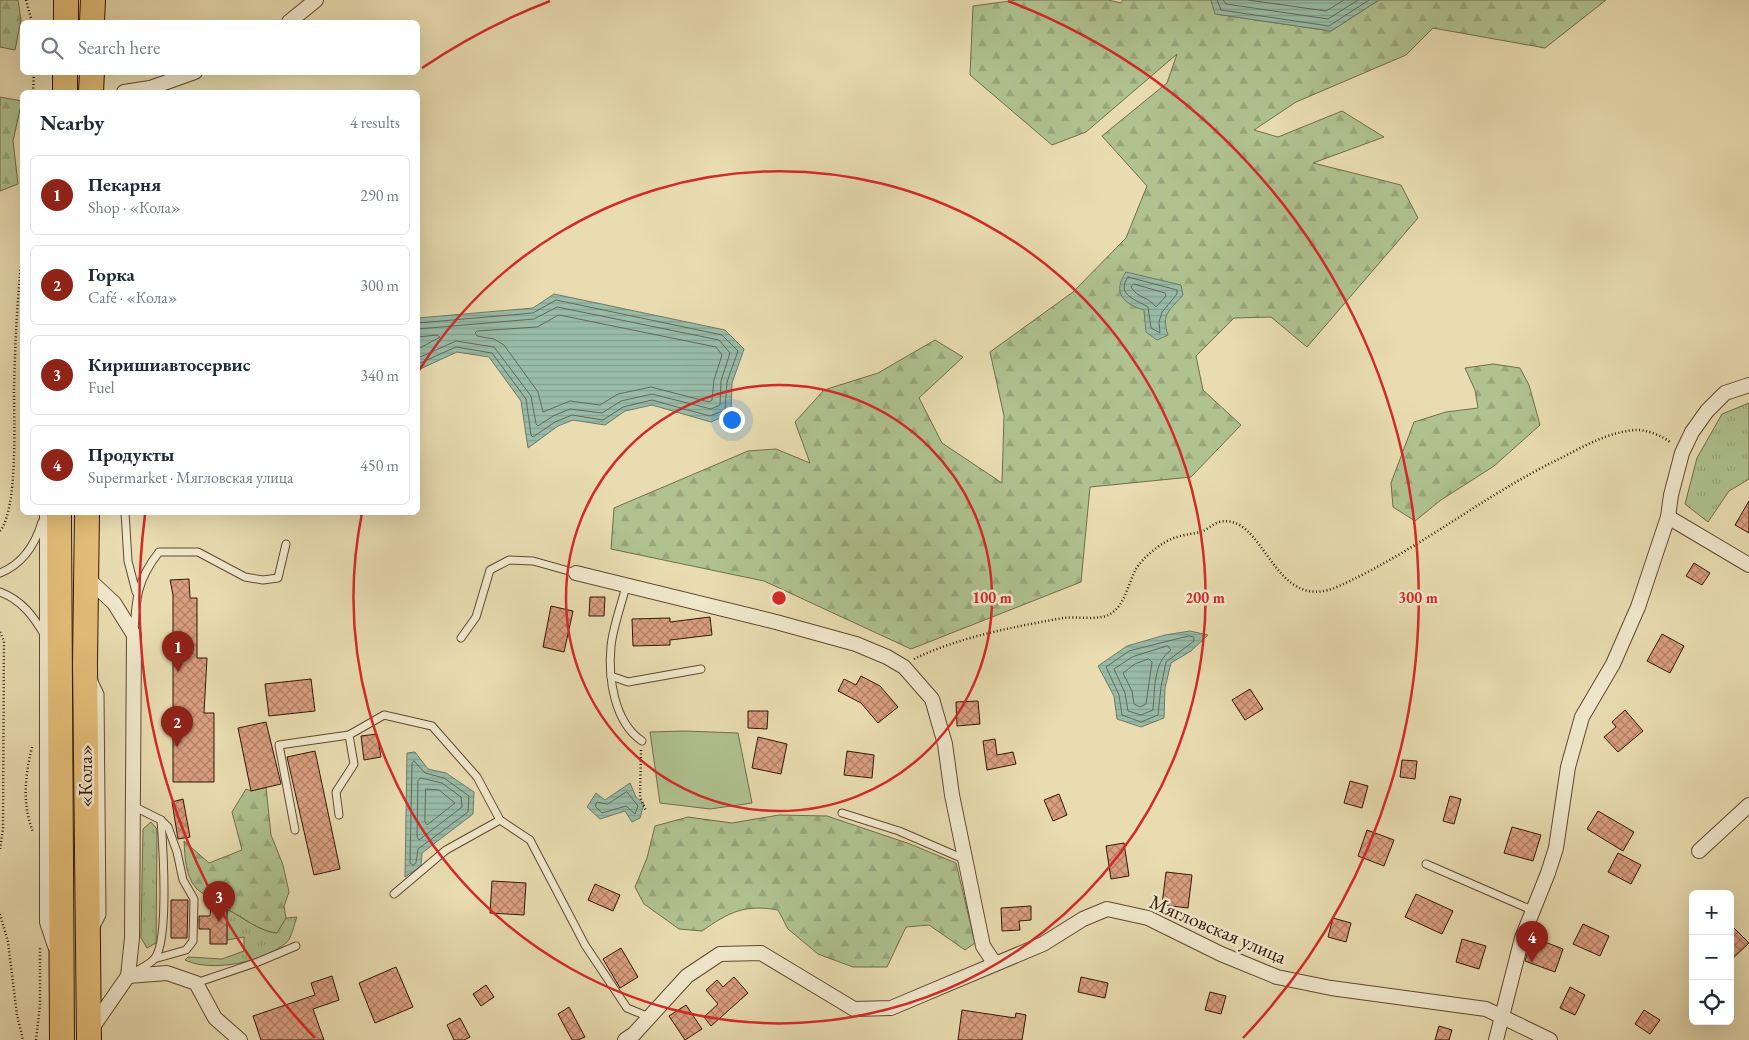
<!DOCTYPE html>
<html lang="en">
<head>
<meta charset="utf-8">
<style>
  :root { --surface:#fff; --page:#f6f6f7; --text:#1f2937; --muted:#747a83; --line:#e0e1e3; --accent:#8f2418 }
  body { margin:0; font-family:"EB Garamond",serif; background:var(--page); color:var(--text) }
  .controls { position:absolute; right:15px; bottom:15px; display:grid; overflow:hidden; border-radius:8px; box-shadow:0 5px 20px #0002 }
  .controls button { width:45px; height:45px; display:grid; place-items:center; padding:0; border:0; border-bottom:1px solid var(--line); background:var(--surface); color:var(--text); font:25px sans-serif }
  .you { position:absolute; left:731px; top:419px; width:18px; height:18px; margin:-12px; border:4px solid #fff; border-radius:50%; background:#1a73e8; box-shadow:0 0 0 8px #1a73e833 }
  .badge { display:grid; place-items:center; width:32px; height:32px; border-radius:50%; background:var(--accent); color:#fff; font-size:16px; font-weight:700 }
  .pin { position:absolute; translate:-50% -41px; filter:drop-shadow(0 1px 2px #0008) }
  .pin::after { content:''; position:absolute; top:26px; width:18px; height:15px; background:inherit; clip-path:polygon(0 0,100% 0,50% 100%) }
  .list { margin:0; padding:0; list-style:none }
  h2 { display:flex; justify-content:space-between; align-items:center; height:65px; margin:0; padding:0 20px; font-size:21px }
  h2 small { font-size:16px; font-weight:400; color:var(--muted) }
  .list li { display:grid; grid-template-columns:32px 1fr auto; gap:15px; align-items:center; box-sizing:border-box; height:80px; margin:0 10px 10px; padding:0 10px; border:1px solid var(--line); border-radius:8px }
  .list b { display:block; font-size:19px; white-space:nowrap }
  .list p { margin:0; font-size:16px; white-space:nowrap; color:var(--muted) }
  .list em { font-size:16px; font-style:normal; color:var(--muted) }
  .icon { flex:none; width:28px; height:28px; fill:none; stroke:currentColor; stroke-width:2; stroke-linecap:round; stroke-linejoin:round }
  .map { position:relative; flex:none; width:1749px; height:1040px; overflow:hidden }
  .search { position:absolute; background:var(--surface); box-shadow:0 5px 20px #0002; left:20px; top:20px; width:400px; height:55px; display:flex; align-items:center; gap:12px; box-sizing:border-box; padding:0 18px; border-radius:8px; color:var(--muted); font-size:19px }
  .panel { position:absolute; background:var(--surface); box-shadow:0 5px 20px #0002; left:20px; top:90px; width:400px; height:425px; border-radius:8px }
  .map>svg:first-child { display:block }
  .grass { fill:url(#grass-tufts); stroke:#726c4b }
  .forest { fill:url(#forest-firs); stroke:#726c4b }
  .green { fill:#afc290; stroke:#726c4b }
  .water { fill:url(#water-rules); stroke:#707967 }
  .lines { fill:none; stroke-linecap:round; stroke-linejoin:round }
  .shore { stroke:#666857; stroke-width:1 }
  .building { fill:url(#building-cross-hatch); stroke:#351506 }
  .service-casing { stroke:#624730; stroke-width:9 }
  .minor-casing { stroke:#624730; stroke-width:16 }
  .trunk-casing { stroke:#351506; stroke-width:26 }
  .path { stroke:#351506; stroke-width:2.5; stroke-dasharray:1 2.5; stroke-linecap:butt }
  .service { stroke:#f0e8cc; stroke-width:7 }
  .minor { stroke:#f0e8cc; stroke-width:14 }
  .trunk { stroke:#e4be78; stroke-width:24 }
  .ring { fill:none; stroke:#d62828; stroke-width:2.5 }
  .labels { text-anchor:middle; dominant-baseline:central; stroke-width:5; stroke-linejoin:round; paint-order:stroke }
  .street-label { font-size:20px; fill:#351506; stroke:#f0e8cc }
  .centre { fill:#d62828; stroke:#f0e8cc; stroke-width:2.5 }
  .ring-label { font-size:15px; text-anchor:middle; font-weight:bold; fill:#d62828; stroke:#f0e8cc; stroke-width:5; stroke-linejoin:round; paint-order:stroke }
</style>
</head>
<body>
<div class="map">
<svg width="1749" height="1040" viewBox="0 0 1749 1040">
  <defs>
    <pattern id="grass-tufts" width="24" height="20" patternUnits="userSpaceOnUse" patternTransform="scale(1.25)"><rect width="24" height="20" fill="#afc290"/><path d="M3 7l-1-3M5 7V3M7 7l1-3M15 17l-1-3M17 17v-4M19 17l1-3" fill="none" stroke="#97a67b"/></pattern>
    <pattern id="forest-firs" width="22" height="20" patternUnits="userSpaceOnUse" patternTransform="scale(1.25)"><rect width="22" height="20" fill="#afc290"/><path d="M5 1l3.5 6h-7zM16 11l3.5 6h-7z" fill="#97a67b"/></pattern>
    <pattern id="water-rules" width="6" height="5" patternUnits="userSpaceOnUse" patternTransform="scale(1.25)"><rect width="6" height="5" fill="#98bca8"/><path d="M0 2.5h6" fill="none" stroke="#84a18f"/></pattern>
    <pattern id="building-cross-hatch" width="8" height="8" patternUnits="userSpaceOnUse" patternTransform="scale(1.25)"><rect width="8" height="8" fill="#d99f80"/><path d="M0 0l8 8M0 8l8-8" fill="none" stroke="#b18067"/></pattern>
  </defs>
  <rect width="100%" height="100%" fill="#e8dcb0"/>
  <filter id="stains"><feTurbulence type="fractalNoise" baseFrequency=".004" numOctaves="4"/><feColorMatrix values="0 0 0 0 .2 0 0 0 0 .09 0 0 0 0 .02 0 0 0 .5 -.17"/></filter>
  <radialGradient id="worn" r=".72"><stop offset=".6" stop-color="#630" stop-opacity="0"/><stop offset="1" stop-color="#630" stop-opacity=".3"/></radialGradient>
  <!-- grass -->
  <g class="grass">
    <path d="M1749 403V479L1729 491 1708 522 1685 504 1697 458 1722 414Z"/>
    <path d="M151 822 157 829 156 943 147 948 141 938 143 829Z"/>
    <path d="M227 909C244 918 259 931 276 933L286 918 297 917C294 924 292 937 287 942 265 962 211 973 185 960L188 957 222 959 244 951V937L227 940Z"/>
  </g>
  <!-- forest -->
  <g class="forest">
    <path d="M0 0H18L21 20 15 50 0 47Z"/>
    <path d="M1017 0H1108L1121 3 1123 0H1211L1216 14 1331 31 1379 0H1606L1545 48 1433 28 1406 55 1296 102 1254 130 1278 137 1342 111 1384 137 1313 163 1401 185 1418 218 1307 347 1271 317 1234 318 1196 356 1203 390 1241 425 1191 477 1090 487 1081 582 911 649 764 581 611 549 614 508 748 451 776 449 810 463 795 422 824 390 878 373 935 340 963 357 919 398 942 443 1002 483 1004 416 990 352 1073 292 1126 238 1147 186 1102 136 1167 83 1177 54 1086 132 1052 145 970 75 973 6Z"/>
    <path d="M0 97 22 101 13 141 18 184 0 191Z"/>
    <path d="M1493 364 1520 368 1529 385 1540 425 1494 466 1441 500 1415 521 1393 507 1391 483 1414 422 1446 412 1478 408 1475 390 1465 368Z"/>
    <path d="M266 787 271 835 283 865 289 892 284 906 286 918 277 933C259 931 244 918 227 909V902H211C207 895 201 893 196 888 185 875 185 857 184 841L209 863 242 850 232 812 246 789 251 791Z"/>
    <path d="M779 815 827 816 910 844 956 863 975 943 965 950 929 925 906 927 887 967H853L818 954 788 929 778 910C745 904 729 912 702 931L679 929 644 904 635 887 647 858 655 826 688 817 732 823Z"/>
  </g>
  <!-- green -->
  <path class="green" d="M684 731 738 733 752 803 710 809 660 803 650 732Z"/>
  <!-- water -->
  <g class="water">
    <path d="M1211 0H1379L1331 31 1215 14Z"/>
    <path d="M1126 272 1181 285 1183 295C1169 311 1161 314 1168 335L1157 340 1146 332 1144 310C1123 304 1112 292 1126 272Z"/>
    <path d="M554 294 725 330 744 349 732 383 731 413 711 422 652 405 625 411 605 425 573 420 558 426 528 448 521 401 489 357 457 352 418 370V318L533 308Z"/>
    <path d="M1190 631 1208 635 1191 651 1171 663 1165 688 1164 718 1141 727 1117 719 1114 696 1098 666 1127 646 1165 635Z"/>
    <path d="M415 752 428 769 446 773 474 792 473 814 422 853 421 866 405 877 407 753Z"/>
    <path d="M630 783 636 797 644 804 640 818 632 822 625 811 600 819 587 807 596 793 605 800Z"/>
  </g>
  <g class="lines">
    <!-- shore -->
    <g class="shore">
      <path d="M1217 0 1221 10 1329 26 1369 0"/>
      <path d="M1223 0 1226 4 1328 19 1358 0"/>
      <path d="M1248 0 1326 11 1344 0"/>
      <path d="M1128 277 1177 290V294L1162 312 1159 322 1160 333 1151 328 1148 307C1137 300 1115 295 1128 277Z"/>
      <path d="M1134 284 1165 293 1166 296 1156 307C1148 296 1138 299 1131 287Z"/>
      <path d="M559 315 716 347 722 355 714 380 712 400 709 402 651 387 618 394 600 405 570 401 543 412 538 392 504 345 494 339 477 336 475 333 477 331 537 327Z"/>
      <path d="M418 323 533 313 556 300 722 335 738 351 727 382 725 410 710 416 652 400 623 407 603 420 572 415 555 422 533 437 531 435 526 399 492 353 456 347 418 364"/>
      <path d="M418 329 534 319 557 307 719 340 730 353 721 381 720 405 711 409 652 394 621 401 602 413 570 409 553 416 538 426 536 424 531 396 494 347 456 341 418 358"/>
      <path d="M418 337 437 335 440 337 418 349"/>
      <path d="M1189 636 1194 637V641L1166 662 1161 687 1158 715 1141 722 1122 715 1119 695 1106 667 1129 651Z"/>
      <path d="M1168 646 1171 650C1153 663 1155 689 1153 710L1141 715 1128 711 1125 693 1114 669 1132 657Z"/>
      <path d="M1149 659 1152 662 1146 704 1140 707 1134 704 1132 691 1123 673 1135 664Z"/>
      <path d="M414 761 425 773 444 778 469 796 468 812 418 849 416 863 413 865 410 863 412 764Z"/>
      <path d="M421 778 442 783 461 797 462 807 419 840 417 837 418 781Z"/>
      <path d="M426 789 439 790 455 803 427 825 425 822Z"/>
      <path d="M627 792 638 806 635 814 626 806 602 813 595 806 597 802 607 804Z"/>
    </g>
  </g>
  <!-- building -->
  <g class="building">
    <path d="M1749 501V533L1735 525Z"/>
    <path d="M1694 563 1710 573 1702 585 1686 576Z"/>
    <path d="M189 579 190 598H197V658H207L204 713H214V782H173V595L170 580Z"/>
    <path d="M590 597H605L604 616H589Z"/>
    <path d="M551 606 573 611 564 652 543 647Z"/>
    <path d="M710 617 712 635 670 640V645L633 646 632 619 670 618V622Z"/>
    <path d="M1662 634 1684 646 1670 673 1647 661Z"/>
    <path d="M861 676 880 686 898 707 878 723 861 703 838 691 844 679 856 685Z"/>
    <path d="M311 679 315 711 269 716 265 684Z"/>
    <path d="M1250 689 1263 709 1245 720 1232 700Z"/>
    <path d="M978 701 980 724 957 726 956 702Z"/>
    <path d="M1625 710 1643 731 1618 752 1604 737 1616 727 1612 722Z"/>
    <path d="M748 711H768L767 729 748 728Z"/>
    <path d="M266 722 281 784 251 791 238 728Z"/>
    <path d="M377 734 381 757 364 760 361 736Z"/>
    <path d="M758 737 787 744 781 774 752 768Z"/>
    <path d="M995 739 997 755 1013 752 1016 764 987 770 983 741Z"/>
    <path d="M315 751 340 869 314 875 287 757Z"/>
    <path d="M847 751 874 755 872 778 844 775Z"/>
    <path d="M1402 760 1417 761 1415 779 1400 777Z"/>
    <path d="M1350 781 1368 786 1362 808 1344 803Z"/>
    <path d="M1059 794 1067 815 1053 821 1044 800Z"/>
    <path d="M1450 796 1461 799 1454 824 1443 821Z"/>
    <path d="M183 799 190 837 178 839 172 802Z"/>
    <path d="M1598 811 1634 832 1623 851 1587 829Z"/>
    <path d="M1512 827 1541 835 1533 861 1504 853Z"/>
    <path d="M1367 830 1394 840 1384 866 1358 856Z"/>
    <path d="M1124 843 1129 876 1111 879 1106 846Z"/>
    <path d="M1618 853 1641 865 1631 884 1608 872Z"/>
    <path d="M1166 872 1192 875 1188 908 1162 905Z"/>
    <path d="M492 881 526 883 524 915 490 913Z"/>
    <path d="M595 884 620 895 613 911 588 900Z"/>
    <path d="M1416 894 1453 911 1442 934 1405 917Z"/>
    <path d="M171 900H188L187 938H171Z"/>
    <path d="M211 902H227V944H210V929H199V916H210Z"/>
    <path d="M1031 906V920L1019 921 1020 930 1002 931 1001 908Z"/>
    <path d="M1333 918 1351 923 1346 942 1328 937Z"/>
    <path d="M1583 924 1609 936 1600 956 1573 944Z"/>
    <path d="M1730 924 1749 943 1730 961Z"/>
    <path d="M1532 937 1563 949 1555 972 1525 961Z"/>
    <path d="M1462 939 1486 946 1479 969 1456 962Z"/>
    <path d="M621 948 638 977 620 988 603 959Z"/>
    <path d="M396 967 413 1007 375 1023 359 983Z"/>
    <path d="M332 976 339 1000 313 1009 324 1040H261L253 1016 315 995 311 983Z"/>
    <path d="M734 977 748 993 711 1026 704 1017 718 1004 706 990 717 980 723 987Z"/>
    <path d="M1081 977 1108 983 1105 998 1078 992Z"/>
    <path d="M486 985 494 997 481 1006 473 994Z"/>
    <path d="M1570 987 1585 995 1575 1015 1560 1008Z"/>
    <path d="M1210 992 1226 996 1221 1014 1205 1010Z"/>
    <path d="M686 1005 702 1029 685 1040 669 1016Z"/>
    <path d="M569 1007 585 1037 578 1040H572L558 1014Z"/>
    <path d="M962 1010 1015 1018 1016 1013 1026 1015 1022 1040H958Z"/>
    <path d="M1644 1010 1660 1020 1650 1034 1635 1024Z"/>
    <path d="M460 1018 470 1037 464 1040H454L447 1025Z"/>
    <path d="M1439 1026 1452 1030 1449 1040H1435Z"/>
  </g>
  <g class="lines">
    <!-- service casing -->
    <g class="service-casing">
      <g id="service">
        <path d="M125 512 128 561 136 592"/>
        <path d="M0 573C23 564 35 545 42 522"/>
        <path d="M626 586C621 606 613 627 611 646 608 678 614 722 642 741"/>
        <path d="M0 592C22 600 34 617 45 636"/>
        <path d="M134 631C136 598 137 580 159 552H198L245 577 263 580 278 578 286 544"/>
        <path d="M461 638 476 617 490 570 509 560 533 561 576 573"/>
        <path d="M611 676 628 682 701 669"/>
        <path d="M94 681 100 694 102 915 96 927"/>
        <path d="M842 813 899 831 966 860"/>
        <path d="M339 815 336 792 354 764 349 735"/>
        <path d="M295 830 279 745 349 735 384 715 432 726 477 777 500 820 530 840 585 945 627 1008 649 1017"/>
        <path d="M1426 864 1534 911"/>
        <path d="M394 894 446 850 500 820"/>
        <path d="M154 959 186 950 193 941 194 899 183 880 177 852 168 827 161 820"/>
        <path d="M133 973C139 969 151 964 155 958 169 939 163 847 161 820L133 806"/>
        <path d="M196 983 258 962 296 946"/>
      </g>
    </g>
    <!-- minor casing -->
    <g class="minor-casing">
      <g id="minor">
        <path d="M289 22 316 0"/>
        <path d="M124 92 150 88 195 72"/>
        <path d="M47 512V922L55 946"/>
        <path d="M1668 517 1749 565"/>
        <path d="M576 573 776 622 856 644 887 657 904 667 932 699 945 744 952 795 983 946 995 964"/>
        <path d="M86 577 114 603 134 635 132 938 128 976 90 1031"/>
        <path d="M1699 851 1749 805"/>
        <path d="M128 976 167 973 196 983 215 1018 240 1040"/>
        <path d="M625 1040 634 1034 687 976 720 954 761 953 854 1009 891 1008 1043 944 1083 919 1107 909 1148 918 1221 954 1277 977 1331 988 1486 1009 1550 1040"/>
        <path d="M1496 1040 1522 938 1548 873 1556 848 1568 767 1582 717 1613 664 1638 607 1668 517 1671 495 1682 453 1692 432 1707 411 1725 393 1749 385"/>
      </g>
    </g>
    <!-- trunk casing -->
    <g class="trunk-casing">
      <g id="trunk">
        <path d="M66 22V0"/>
        <path d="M92 22 93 0"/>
        <path d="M65 92V72"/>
        <path d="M91 92 92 72"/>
        <path d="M59 512 62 1040"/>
        <path d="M87 512 85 663 89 1040"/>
      </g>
    </g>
    <!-- path -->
    <g class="path">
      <path d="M26 0 32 22"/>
      <path d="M33 92 34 72"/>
      <path d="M0 531C18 509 14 420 14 390 15 346 17 300 22 256"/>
      <path d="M0 632 4 641 3 829 0 849"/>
      <path d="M914 659C959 637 1013 627 1063 618 1077 616 1099 621 1110 614 1125 606 1128 583 1136 569 1143 557 1164 540 1177 537 1186 534 1195 534 1203 531 1208 529 1213 524 1219 522 1266 511 1272 617 1339 586 1417 551 1484 495 1561 458 1584 446 1607 433 1634 430 1646 429 1663 436 1671 443"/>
      <path d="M32 747C25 776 22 804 33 832"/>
      <path d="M641 750 640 797 646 811"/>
      <path d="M0 914 8 942 17 1015 23 1040"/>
      <path d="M36 1040 40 1005V947"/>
    </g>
    <!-- service -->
    <use href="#service" class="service"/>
    <!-- minor -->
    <use href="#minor" class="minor"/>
    <!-- trunk -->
    <use href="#trunk" class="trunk"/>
  </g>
  <!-- distance rings -->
  <g class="ring">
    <circle cx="779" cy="598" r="213"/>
    <path d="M418 372A426 426 0 1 1 362 513"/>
    <path d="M315 1038A639 639 0 0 1 145 515M422 68A639 639 0 0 1 550 1M1008 1A639 639 0 0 1 1243 1038"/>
  </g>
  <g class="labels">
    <!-- street labels -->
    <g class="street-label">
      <text transform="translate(85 776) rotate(-90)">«Кола»</text>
      <text transform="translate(1218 929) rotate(23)">Мягловская улица</text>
    </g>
  </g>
  <circle cx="779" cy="598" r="8" class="centre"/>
  <g class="ring-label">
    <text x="992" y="603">100 m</text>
    <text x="1205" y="603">200 m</text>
    <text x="1418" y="603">300 m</text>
  </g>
  <rect width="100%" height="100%" filter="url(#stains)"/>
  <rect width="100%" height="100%" fill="url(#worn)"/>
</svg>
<div class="controls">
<button>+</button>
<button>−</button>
<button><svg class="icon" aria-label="locate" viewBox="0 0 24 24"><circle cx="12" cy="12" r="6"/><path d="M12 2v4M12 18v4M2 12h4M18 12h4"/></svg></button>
</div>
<div class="you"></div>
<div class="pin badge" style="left:178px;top:672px">1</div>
<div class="pin badge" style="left:177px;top:747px">2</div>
<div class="pin badge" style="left:219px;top:922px">3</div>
<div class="pin badge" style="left:1532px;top:962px">4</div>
<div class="search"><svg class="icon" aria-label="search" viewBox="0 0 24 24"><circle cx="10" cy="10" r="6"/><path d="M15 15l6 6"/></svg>Search here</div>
<section class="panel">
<h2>Nearby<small>4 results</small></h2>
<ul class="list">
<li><span class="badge">1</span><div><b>Пекарня</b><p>Shop · «Кола»</p></div><em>290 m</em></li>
<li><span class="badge">2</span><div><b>Горка</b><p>Café · «Кола»</p></div><em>300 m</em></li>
<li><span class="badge">3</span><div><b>Киришиавтосервис</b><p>Fuel</p></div><em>340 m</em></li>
<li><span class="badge">4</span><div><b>Продукты</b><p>Supermarket · Мягловская улица</p></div><em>450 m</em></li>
</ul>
</section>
</div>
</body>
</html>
